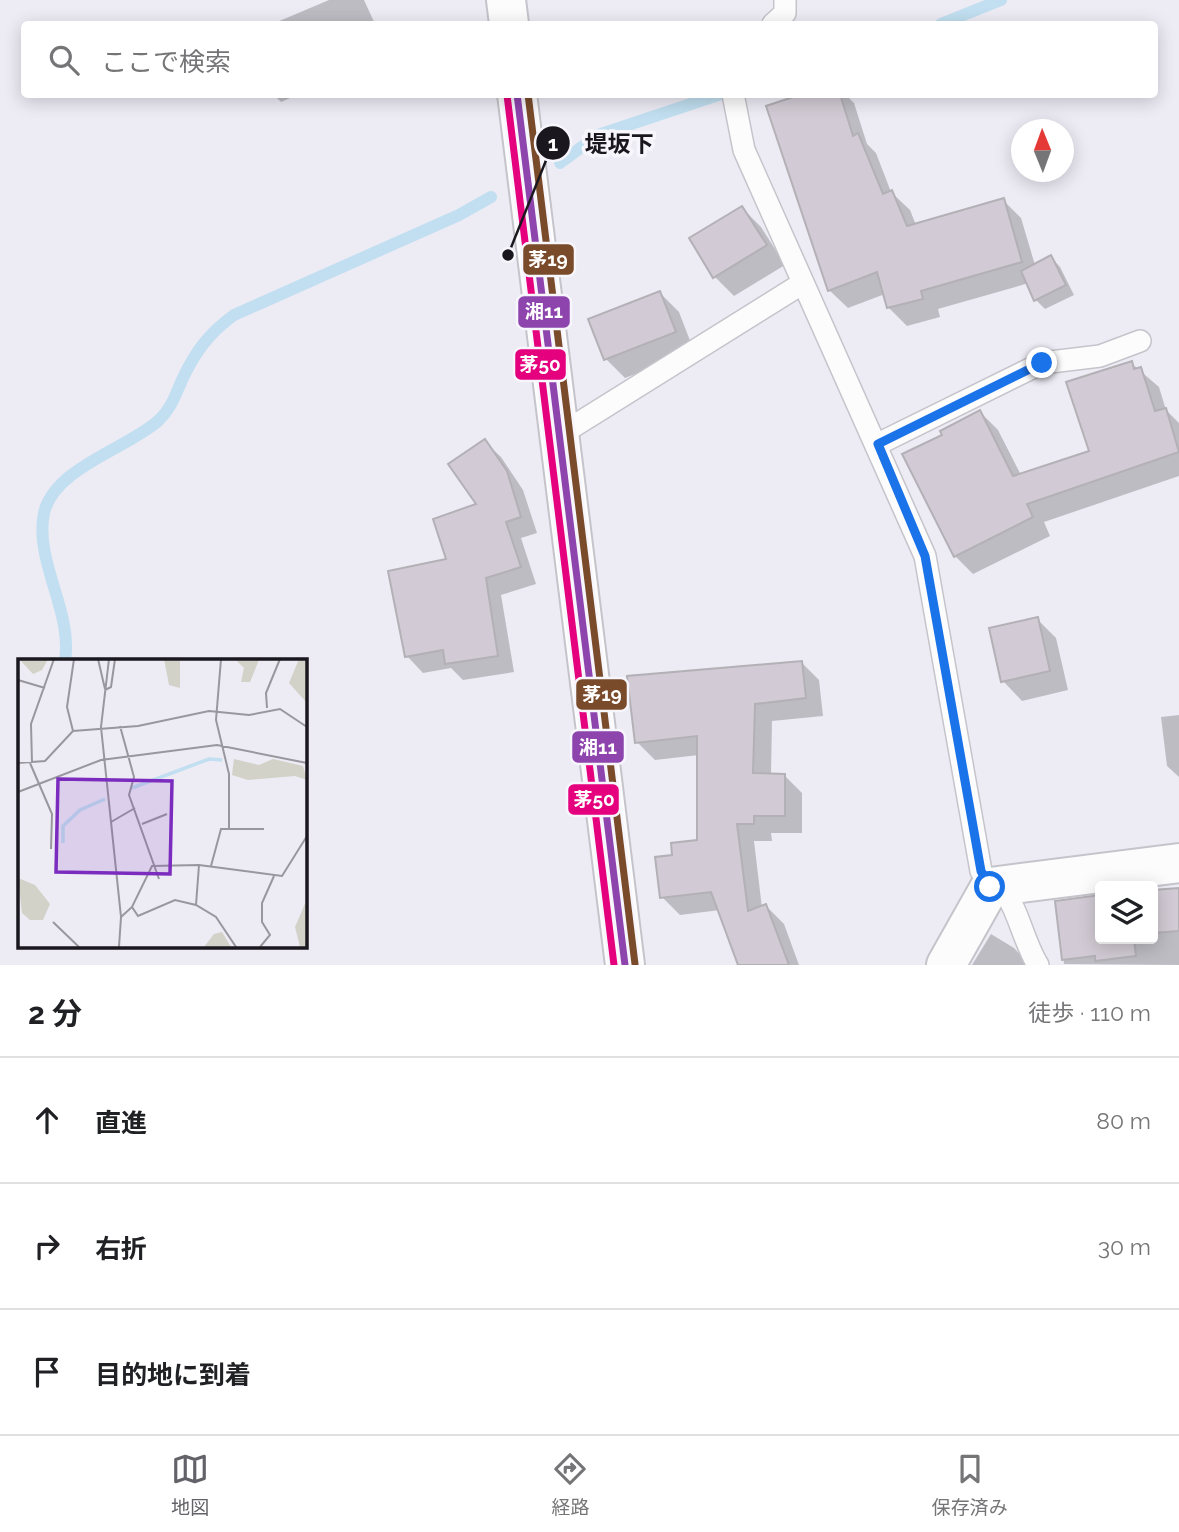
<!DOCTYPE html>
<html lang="ja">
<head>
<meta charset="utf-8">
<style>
  :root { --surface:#fff; --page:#f2f2f2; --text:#202124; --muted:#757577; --line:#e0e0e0; --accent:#646269 }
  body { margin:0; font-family:Raleway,"Noto Sans JP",sans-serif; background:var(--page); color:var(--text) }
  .controls { position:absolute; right:21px; bottom:21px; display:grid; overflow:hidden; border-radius:7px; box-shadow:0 4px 18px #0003 }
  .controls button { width:63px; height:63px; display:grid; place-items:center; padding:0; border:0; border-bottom:2px solid var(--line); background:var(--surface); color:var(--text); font:35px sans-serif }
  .compass { position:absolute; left:1011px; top:119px; width:63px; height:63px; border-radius:50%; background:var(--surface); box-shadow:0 4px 18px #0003; rotate:359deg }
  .stop { position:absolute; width:21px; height:21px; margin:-16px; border:5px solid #1a73e8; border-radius:50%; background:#fff }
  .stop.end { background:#1a73e8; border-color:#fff; box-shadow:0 2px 7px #0008 }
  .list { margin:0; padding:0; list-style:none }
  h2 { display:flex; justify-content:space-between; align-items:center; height:91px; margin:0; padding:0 28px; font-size:30px }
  h2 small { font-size:23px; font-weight:400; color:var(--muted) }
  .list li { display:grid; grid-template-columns:46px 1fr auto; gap:21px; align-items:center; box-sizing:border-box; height:126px; padding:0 28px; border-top:2px solid var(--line) }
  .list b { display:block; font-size:26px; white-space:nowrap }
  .list em { font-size:23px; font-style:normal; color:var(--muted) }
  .icon { flex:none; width:38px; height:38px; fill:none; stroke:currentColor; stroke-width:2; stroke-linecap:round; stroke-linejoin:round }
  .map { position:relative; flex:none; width:1179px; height:965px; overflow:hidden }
  .search { position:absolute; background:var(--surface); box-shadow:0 4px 18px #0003; left:21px; right:21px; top:21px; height:77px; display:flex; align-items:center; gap:18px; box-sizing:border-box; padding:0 24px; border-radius:7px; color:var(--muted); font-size:26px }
  .sheet { height:469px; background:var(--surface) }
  nav { display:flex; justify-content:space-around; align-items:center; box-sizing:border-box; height:98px; border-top:2px solid var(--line); background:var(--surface); font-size:19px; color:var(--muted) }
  nav a { display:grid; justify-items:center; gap:4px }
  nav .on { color:var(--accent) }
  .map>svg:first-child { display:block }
  .shadow { fill:#0003 }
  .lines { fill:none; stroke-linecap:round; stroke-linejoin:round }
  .stream { stroke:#c1dff0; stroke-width:12 }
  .building { fill:#d2cbd5; stroke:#b3b0b6; stroke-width:2 }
  .service-casing { stroke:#c6c4cb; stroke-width:24 }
  .minor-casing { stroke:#c6c4cb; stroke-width:42 }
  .secondary-casing { stroke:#c6c4cb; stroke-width:42 }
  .service { stroke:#fcfcfd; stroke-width:21 }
  .minor { stroke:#fcfcfd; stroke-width:38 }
  .secondary { stroke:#fcfcfd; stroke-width:38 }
  .bus-1-casing { stroke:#f8f6fd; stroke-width:12 }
  .bus-2-casing { stroke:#f8f6fd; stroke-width:12 }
  .bus-3-casing { stroke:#f8f6fd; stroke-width:12 }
  .bus-1 { stroke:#8e44ad; stroke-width:7 }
  .bus-2 { stroke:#e5007d; stroke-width:7 }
  .bus-3 { stroke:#7a4b2a; stroke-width:7 }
  .route { stroke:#1a73e8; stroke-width:9 }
  .inset-river { fill:none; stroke:#c1dff0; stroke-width:3.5 }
  .inset-road { fill:none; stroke:#99979e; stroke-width:2 }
  .view { fill:#7b2cbf; fill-opacity:0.15; stroke:#7b2cbf; stroke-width:3.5 }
  .inset-edge { fill:none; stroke:#1a181e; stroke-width:3.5 }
  .leader { fill:none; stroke:#1a181e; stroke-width:2.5 }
  .callout-dot { fill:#1a181e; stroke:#f8f6fd; stroke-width:2.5 }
  .mark-label { font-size:21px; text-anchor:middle; font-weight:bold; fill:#fff }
  .callout-label { font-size:23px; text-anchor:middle; font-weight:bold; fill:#1a181e; stroke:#f8f6fd; stroke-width:7; stroke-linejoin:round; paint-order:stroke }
  .line-badge { stroke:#f8f6fd; stroke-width:2.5 }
  .badge-label { font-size:19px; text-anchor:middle; font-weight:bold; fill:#fff }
</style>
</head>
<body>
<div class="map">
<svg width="1179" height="965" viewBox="0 0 1179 965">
  <rect width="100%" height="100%" fill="#edebf4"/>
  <!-- shadow -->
  <g class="shadow">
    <path d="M329 0H364L375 24H278L277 22Z"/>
    <path d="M273 94H299L281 102Z"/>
    <path d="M808 94H845L854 103 867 144 876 153 891 192 910 210 916 225 1003 200 1021 218 1035 265 1051 257 1060 267 1074 295 1045 309 1036 300 1029 283 938 309 940 317 907 326 889 308 885 294 848 308 829 290Z"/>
    <path d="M742 208 761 227 785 265 734 296 715 277 691 239Z"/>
    <path d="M660 293 679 312 694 351 625 378 606 359Z"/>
    <path d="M1131 363 1159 387 1166 410 1179 423V476L1044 522 1050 536 973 574 955 556 944 436 980 412 998 430 1021 475 1091 452Z"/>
    <path d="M484 441 501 457 523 490 537 533 521 538 536 584 501 595 514 672 463 680 451 668 423 673 407 656 448 561 478 505Z"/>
    <path d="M1037 619 1056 638 1068 690 1022 701 1003 681Z"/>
    <path d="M801 662 819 680 823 716 772 721 771 775H784L802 793V833H771L772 841H754L762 908 766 906 784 924 799 965H740L720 910 680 915 662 897 674 857 699 841V755L655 760 637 742Z"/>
    <path d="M1179 715V777L1167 766 1161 717Z"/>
    <path d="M1179 890V965L1064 964 1057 902 1100 898V939H1153V893Z"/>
    <path d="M991 934 1014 948 1030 965H972Z"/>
  </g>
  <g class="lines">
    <!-- stream -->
    <g class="stream">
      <path d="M941 24 1001 0"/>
      <path d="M560 163 598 135 721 94"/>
      <path d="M65 660C73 612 34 561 44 513 54 468 128 448 158 421 171 409 175 396 182 380 195 352 209 333 234 315L459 215 491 197"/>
    </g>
  </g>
  <!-- building -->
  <g class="building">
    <path d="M802 94H840L853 136 858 133 883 194 892 190 907 226 1004 198 1022 262 921 291 923 299 887 308 877 272 828 291 766 106Z"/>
    <path d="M742 206 767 245 713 278 689 238Z"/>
    <path d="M1051 255 1066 285 1034 301 1021 271Z"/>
    <path d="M660 291 676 332 604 360 588 319Z"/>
    <path d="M1132 361 1134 369 1141 367 1155 411 1166 408 1179 452 1027 504 1033 517 954 557 902 454 942 435 940 431 980 410 1013 476 1089 451 1066 382Z"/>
    <path d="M485 439 507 471 521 517 506 522 521 567 486 578 498 656 445 664 443 650 405 657 388 571 446 559 433 519 476 504 448 464Z"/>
    <path d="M1038 617 1050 671 1001 682 989 628Z"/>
    <path d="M802 661 806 698 755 704 753 773 785 774V816H754V824H737L748 911 766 904 789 965H738L711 892 660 898 655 857 672 855 671 843 697 840V736L635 743 627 676Z"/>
    <path d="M1179 888V931L1153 933V890Z"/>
    <path d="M1100 895V939H1134L1136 956 1095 961V956L1062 960 1055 901Z"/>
  </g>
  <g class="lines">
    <!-- service casing -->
    <g class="service-casing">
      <g id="service">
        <path d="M773 24 785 13V0"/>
        <path d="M733 94 744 150 925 556 981 871C992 889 999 887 1008 898 1017 909 1026 947 1038 965"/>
        <path d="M558 436 803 283"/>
        <path d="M878 444 1042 363 1100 356 1140 341"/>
      </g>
    </g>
    <!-- minor casing -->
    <g class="minor-casing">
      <path id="minor" d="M946 965 990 887 1179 863"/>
    </g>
    <!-- secondary casing -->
    <g class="secondary-casing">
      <g id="secondary">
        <path d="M506 0 509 24"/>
        <path d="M517 94 625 965"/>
      </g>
    </g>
    <!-- service -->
    <use href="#service" class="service"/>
    <!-- minor -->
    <use href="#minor" class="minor"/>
    <!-- secondary -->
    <use href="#secondary" class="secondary"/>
    <!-- bus-1 casing -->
    <g class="bus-1-casing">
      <path id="bus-1" d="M517 94 625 965"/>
    </g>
    <!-- bus-2 casing -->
    <g class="bus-2-casing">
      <path id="bus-2" d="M507 95 614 965"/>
    </g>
    <!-- bus-3 casing -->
    <g class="bus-3-casing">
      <path id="bus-3" d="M528 94 635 964"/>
    </g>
    <!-- bus-1 -->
    <use href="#bus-1" class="bus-1"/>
    <!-- bus-2 -->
    <use href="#bus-2" class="bus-2"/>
    <!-- bus-3 -->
    <use href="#bus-3" class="bus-3"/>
  </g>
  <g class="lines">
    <!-- route -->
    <path class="route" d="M990 887 981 871 925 556 878 444 1042 363"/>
  </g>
  <!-- overview -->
  <g transform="translate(18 659)">
    <rect width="289" height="289" fill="#edebf4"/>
    <path d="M1 0H30L24 11 15 15ZM146 0H162V29L151 26ZM217 0H259L241 1 232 23H223L226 9ZM281 0H289V44L271 24ZM216 100 241 106 255 100 285 107 289 121 277 117 230 121 214 116ZM0 219 17 226 32 245 25 261H12L4 254ZM289 240V288H282L277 268ZM204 273 213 288H186L196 275Z" fill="#d2d2c9"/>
    <path class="inset-river" d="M114 129 191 100 204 101M45 184V167L62 151 87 140"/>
    <path class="inset-road" d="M80 0 87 30M91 0 83 68 103 258 101 288M203 0 198 61 211 115V171M0 21 27 29M87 31 93 28 97 0M249 49 248 34 262 0M102 67 116 118 111 136 141 220M55 72 49 48 56 0M0 104 27 102 55 72 120 67 191 52 231 56 262 50 289 68M12 104 34 155 33 190M14 104 13 65 36 0M0 133 83 101 199 86 289 104M93 163 117 149M124 165 149 155M193 207 203 170H246M178 246 181 206M114 248 120 257 157 241 178 246 198 258 218 288M103 258 114 248 134 207 181 206 264 217 289 177M35 263 61 288M242 288 252 276 244 263V244L256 217"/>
    <path class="view" d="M40 120 154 122 152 215 38 213Z"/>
    <rect width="289" height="289" class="inset-edge"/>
  </g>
  <!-- callouts -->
  <path class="leader" d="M508 255L553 143"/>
  <g class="callout-dot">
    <circle cx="508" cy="255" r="7"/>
    <circle cx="553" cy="143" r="18"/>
  </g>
  <g class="mark-label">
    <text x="553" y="151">1</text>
  </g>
  <g class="callout-label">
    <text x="619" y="152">堤坂下</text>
  </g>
  <g class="line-badge">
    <rect x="522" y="243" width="53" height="33" rx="7" fill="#7a4b2a"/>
    <rect x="517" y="295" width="54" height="34" rx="7" fill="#8e44ad"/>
    <rect x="514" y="348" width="53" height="33" rx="7" fill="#e5007d"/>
    <rect x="575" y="678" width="53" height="33" rx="7" fill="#7a4b2a"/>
    <rect x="571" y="730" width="54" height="34" rx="7" fill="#8e44ad"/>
    <rect x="567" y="783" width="53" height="33" rx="7" fill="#e5007d"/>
  </g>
  <g class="badge-label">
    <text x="548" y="266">茅19</text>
    <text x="544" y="318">湘11</text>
    <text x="540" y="371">茅50</text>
    <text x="602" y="701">茅19</text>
    <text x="598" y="754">湘11</text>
    <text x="594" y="806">茅50</text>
  </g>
</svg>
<div class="controls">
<button><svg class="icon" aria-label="layers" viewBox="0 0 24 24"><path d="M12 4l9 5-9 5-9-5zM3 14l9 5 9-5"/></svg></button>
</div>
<svg class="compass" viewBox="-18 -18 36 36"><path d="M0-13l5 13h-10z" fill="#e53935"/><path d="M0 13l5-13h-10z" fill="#757577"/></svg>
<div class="stop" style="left:990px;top:887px"></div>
<div class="stop end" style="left:1042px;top:363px"></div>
<div class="search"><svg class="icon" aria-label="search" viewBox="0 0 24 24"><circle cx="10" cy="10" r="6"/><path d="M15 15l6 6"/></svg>ここで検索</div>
</div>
<section class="sheet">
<h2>2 分<small>徒歩 · 110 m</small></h2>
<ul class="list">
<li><svg class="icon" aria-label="ahead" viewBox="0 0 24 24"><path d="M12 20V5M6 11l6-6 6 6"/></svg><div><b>直進</b></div><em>80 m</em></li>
<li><svg class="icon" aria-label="right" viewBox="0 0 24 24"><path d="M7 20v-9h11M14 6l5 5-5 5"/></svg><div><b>右折</b></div><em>30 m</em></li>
<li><svg class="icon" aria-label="arrive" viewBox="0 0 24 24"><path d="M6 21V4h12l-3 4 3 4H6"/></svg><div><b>目的地に到着</b></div></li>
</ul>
</section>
<nav>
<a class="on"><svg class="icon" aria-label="map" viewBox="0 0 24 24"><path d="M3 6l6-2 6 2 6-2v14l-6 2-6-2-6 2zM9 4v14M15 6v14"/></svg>地図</a>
<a><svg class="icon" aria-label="directions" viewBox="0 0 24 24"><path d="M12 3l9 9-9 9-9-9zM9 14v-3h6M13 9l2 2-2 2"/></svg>経路</a>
<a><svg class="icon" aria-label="saved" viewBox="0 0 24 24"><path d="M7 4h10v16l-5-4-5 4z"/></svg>保存済み</a>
</nav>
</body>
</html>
